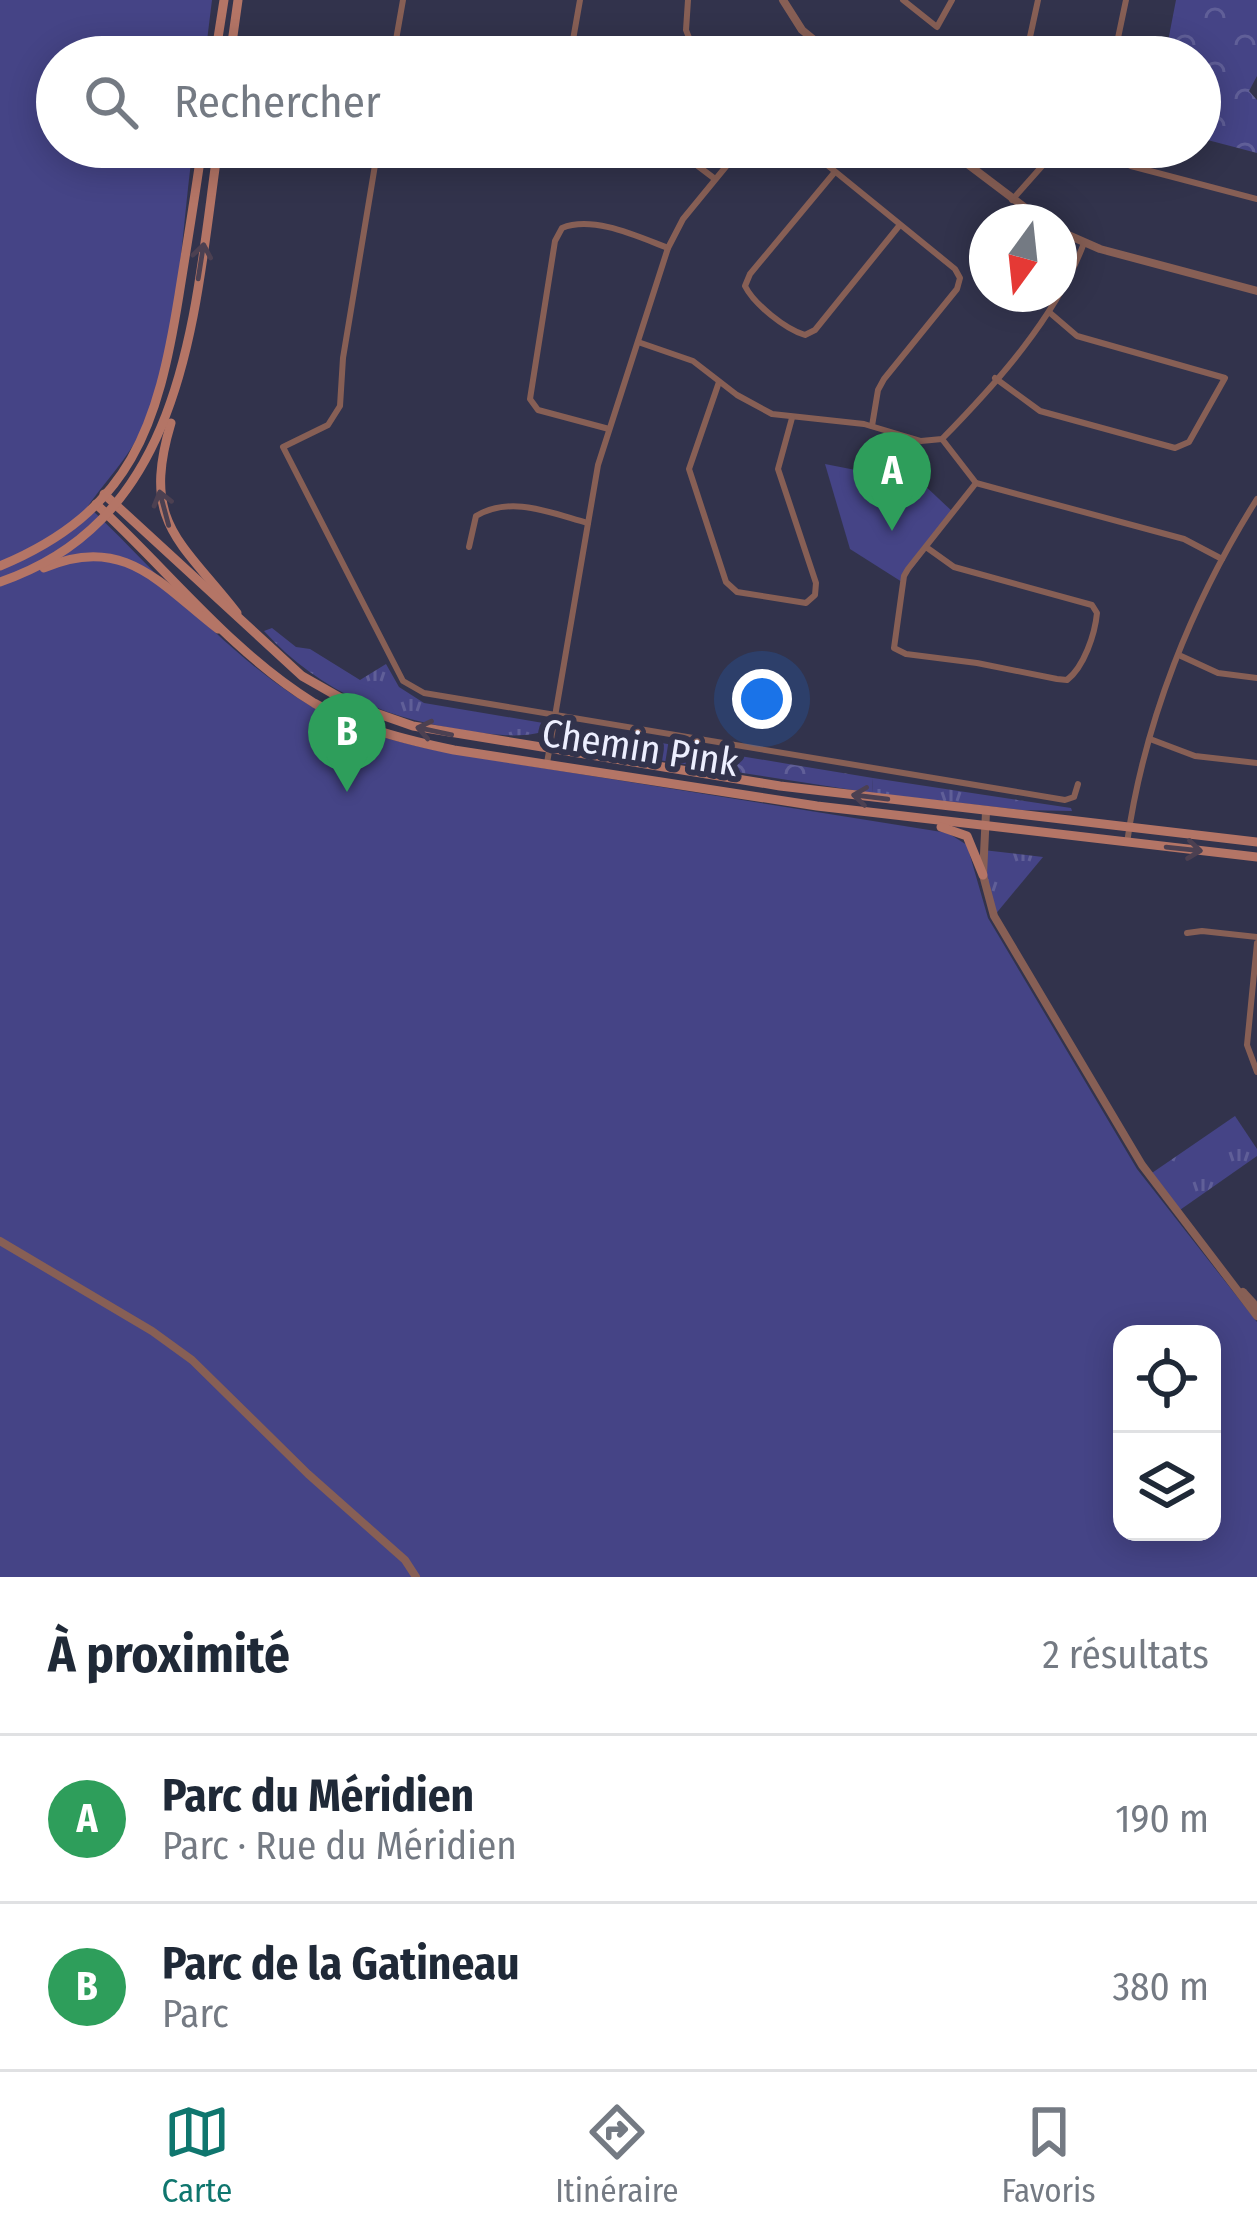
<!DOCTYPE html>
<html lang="fr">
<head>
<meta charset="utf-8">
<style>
  :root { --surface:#fff; --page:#f6f6f7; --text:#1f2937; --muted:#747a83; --line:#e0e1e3; --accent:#0f766e }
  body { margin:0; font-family:"Fira Sans Condensed",sans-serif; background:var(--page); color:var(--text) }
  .controls { position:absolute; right:36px; bottom:36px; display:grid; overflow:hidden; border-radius:24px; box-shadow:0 6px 30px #0003 }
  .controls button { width:108px; height:108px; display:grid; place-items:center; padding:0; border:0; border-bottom:3px solid var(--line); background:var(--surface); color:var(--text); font:60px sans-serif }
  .compass { position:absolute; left:969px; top:204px; width:108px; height:108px; border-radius:50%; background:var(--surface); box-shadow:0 6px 30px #0003; rotate:195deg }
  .you { position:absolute; left:762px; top:699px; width:42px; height:42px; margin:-30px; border:9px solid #fff; border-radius:50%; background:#1a73e8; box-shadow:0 0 0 18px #1a73e833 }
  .badge { display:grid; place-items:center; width:78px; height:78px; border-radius:50%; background:var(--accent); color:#fff; font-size:39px; font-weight:700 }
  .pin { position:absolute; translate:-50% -99px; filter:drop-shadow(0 3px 6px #0008) }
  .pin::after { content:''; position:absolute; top:63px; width:42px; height:36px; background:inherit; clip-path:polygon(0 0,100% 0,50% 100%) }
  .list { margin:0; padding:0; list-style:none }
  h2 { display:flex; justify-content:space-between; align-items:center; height:156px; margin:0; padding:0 48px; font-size:51px }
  h2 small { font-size:39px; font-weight:400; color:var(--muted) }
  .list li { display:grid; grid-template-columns:78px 1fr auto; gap:36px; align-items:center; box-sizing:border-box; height:168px; padding:0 48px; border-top:3px solid var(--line) }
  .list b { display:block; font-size:45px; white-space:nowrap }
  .list p { margin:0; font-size:39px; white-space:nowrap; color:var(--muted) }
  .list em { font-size:39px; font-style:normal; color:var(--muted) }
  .icon { flex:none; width:66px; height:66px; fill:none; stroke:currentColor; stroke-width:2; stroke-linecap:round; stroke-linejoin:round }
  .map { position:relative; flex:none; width:1257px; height:1577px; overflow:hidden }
  .search { position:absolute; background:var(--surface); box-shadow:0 6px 30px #0003; left:36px; right:36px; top:36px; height:132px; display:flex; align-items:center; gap:30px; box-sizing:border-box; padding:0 42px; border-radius:66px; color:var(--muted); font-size:45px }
  .sheet { height:492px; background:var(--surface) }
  nav { display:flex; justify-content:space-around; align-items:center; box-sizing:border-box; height:168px; border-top:3px solid var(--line); background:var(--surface); font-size:33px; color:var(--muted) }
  nav a { display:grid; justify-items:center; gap:6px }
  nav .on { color:var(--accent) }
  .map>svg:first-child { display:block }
  .grass { fill:url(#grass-tufts) }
  .forest { fill:url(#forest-crowns) }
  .green { fill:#454486; fill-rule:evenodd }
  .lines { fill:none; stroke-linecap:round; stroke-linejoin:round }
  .minor { stroke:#875f55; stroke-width:6 }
  .tertiary { stroke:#875f55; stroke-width:8 }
  .secondary { stroke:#b47566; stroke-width:9 }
  .oneway { stroke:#4c4051 }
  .labels { text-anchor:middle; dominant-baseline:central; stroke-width:12; stroke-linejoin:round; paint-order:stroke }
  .street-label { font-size:39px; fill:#edefff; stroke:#32334c }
</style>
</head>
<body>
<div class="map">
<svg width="1257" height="1577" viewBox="0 0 1257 1577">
  <defs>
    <pattern id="grass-tufts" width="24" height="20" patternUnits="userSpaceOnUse" patternTransform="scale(3)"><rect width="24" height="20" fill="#454486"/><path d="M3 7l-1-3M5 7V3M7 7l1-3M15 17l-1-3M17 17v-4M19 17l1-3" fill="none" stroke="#605f98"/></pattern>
    <pattern id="forest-crowns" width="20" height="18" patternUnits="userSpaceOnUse" patternTransform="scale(3)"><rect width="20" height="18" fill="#454486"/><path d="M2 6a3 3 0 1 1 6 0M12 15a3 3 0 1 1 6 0" fill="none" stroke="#605f98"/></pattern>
  </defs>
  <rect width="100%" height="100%" fill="#32334c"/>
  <!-- grass -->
  <g class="grass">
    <path d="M272 628 296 647 310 649 360 680 386 664 399 687 424 703 549 724 548 729C530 739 496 735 475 732 392 720 322 695 264 631Z"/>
    <path d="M873 778 1071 808 1072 811 1022 810 872 793Z"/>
    <path d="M983 850 1043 857 994 916 987 901Z"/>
    <path d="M1235 1116 1257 1149V1156L1177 1212 1149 1175Z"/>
  </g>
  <!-- forest -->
  <g class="forest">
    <path d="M1176 0H1257V76L1249 91 1257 100V153L1200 138V57H1165Z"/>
    <path d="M565 727 873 778 872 793 568 746 560 736Z"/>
  </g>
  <!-- green -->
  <g class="green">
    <path d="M0 0H212L205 57H57V147H193C181 234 179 341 145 422 132 454 108 478 88 506 162 576 239 671 331 717 370 736 413 746 455 754L948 833 967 845 988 918 1137 1169 1257 1322V1577H0ZM1122 1334H1212V1532H1122Z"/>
    <path d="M825 464 922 483 954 513 902 582 850 549Z"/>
  </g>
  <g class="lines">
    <!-- minor -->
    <g class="minor">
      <path d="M688 0 686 30 695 53"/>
      <path d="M903 0 937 27 952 0"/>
      <path d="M393 57 403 0"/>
      <path d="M570 57 580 0"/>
      <path d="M1021 57 1030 37 1038 0"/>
      <path d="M1114 57 1126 0"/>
      <path d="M378 147 343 358 340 406 328 425 283 447 403 681 424 693 1065 800 1074 797 1078 784"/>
      <path d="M673 147 715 179"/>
      <path d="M805 147 955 269 960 278 957 289 884 379 878 390 872 426"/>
      <path d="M1090 147 1131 166 1257 199"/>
      <path d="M834 173 750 274 745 286C754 304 785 329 805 335L815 330 899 226"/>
      <path d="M1012 200 1059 147"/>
      <path d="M638 342 693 361 737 395 772 414 864 424 921 441 942 439C997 383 1056 317 1084 243"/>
      <path d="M995 378 1040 411 1175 448 1189 442 1225 378 1077 336 1049 312"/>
      <path d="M719 382 689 469 726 582 737 592 806 603 815 595 816 583 778 469 792 418"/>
      <path d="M609 429 538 410 530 399 555 241 562 228C593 215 639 237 668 248"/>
      <path d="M942 439 976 483 1184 539 1222 559"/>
      <path d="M469 547 476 516C511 495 551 513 588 523"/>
      <path d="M926 547 954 567 1092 605 1097 613C1095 634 1084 667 1067 680L1057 679 977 663 906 654 894 648 904 576 908 569 976 483"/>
      <path d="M1181 656 1218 673 1257 678"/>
      <path d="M1150 739 1195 756 1257 763"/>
      <path d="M547 763 598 465 668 248 683 219 742 147"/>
      <path d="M1127 843C1144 722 1192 602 1257 499"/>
      <path d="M1187 933 1202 931 1257 937"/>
      <path d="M1257 943 1247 1045 1257 1072"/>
    </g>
    <!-- tertiary -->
    <g class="tertiary">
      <path d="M783 0 802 30 835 57"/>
      <path d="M945 147 1044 222"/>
      <path d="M1059 231 1100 249 1257 291"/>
      <path d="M986 812 983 875 994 916 1142 1165 1257 1316"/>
      <path d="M0 1241 152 1331 192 1360 308 1474 405 1560 416 1577"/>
      <path d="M1243 1292 1257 1307"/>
    </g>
    <!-- secondary -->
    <g class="secondary">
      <path d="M215 57 224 0"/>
      <path d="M230 57 238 0"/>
      <path d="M171 423C141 523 180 540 237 613"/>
      <path d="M104 494 302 676 353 705 413 726 780 786 1257 842"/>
      <path d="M96 504C167 569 231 652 314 703 357 728 406 740 454 750L817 806 1257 857"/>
      <path d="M0 566C132 511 158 425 179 295 187 245 195 196 202 147"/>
      <path d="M44 568C124 533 161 585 218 629"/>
      <path d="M0 582C188 518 194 312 218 147"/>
      <path d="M941 827 967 836 983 875"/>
    </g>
  </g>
  <!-- one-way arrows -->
  <defs><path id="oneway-shaft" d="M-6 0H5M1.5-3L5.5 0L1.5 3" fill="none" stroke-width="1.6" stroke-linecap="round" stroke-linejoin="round" transform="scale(3)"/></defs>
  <g class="oneway">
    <use href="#oneway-shaft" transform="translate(201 261) rotate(-81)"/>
    <use href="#oneway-shaft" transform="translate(164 508) rotate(-105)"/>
    <use href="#oneway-shaft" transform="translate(434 731) rotate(-168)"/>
    <use href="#oneway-shaft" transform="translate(870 797) rotate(-173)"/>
    <use href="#oneway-shaft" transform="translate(1184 849) rotate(6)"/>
  </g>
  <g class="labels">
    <!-- street labels -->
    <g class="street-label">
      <text transform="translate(640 748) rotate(9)">Chemin Pink</text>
    </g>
  </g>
</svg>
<div class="controls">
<button><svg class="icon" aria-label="locate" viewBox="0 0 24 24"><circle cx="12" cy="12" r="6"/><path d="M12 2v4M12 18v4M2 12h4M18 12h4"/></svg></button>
<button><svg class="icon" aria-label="layers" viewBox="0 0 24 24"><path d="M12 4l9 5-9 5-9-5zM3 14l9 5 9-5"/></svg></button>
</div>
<svg class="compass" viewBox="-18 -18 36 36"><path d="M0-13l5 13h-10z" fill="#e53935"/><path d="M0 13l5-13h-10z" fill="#747a83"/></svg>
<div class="you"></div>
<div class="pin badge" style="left:892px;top:531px;background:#2e9e5b">A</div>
<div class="pin badge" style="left:347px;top:792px;background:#2e9e5b">B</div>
<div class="search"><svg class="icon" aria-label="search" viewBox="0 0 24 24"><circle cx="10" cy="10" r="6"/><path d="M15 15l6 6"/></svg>Rechercher</div>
</div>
<section class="sheet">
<h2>À proximité<small>2 résultats</small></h2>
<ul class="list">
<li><span class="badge" style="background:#2e9e5b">A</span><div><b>Parc du Méridien</b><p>Parc · Rue du Méridien</p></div><em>190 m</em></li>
<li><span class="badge" style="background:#2e9e5b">B</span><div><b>Parc de la Gatineau</b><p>Parc</p></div><em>380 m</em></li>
</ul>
</section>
<nav>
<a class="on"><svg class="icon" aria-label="map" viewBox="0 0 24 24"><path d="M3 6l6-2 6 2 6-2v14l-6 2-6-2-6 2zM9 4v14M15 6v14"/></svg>Carte</a>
<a><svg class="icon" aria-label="directions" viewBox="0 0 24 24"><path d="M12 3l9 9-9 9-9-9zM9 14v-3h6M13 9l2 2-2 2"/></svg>Itinéraire</a>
<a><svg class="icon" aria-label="saved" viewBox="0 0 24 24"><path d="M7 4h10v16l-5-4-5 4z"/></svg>Favoris</a>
</nav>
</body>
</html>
